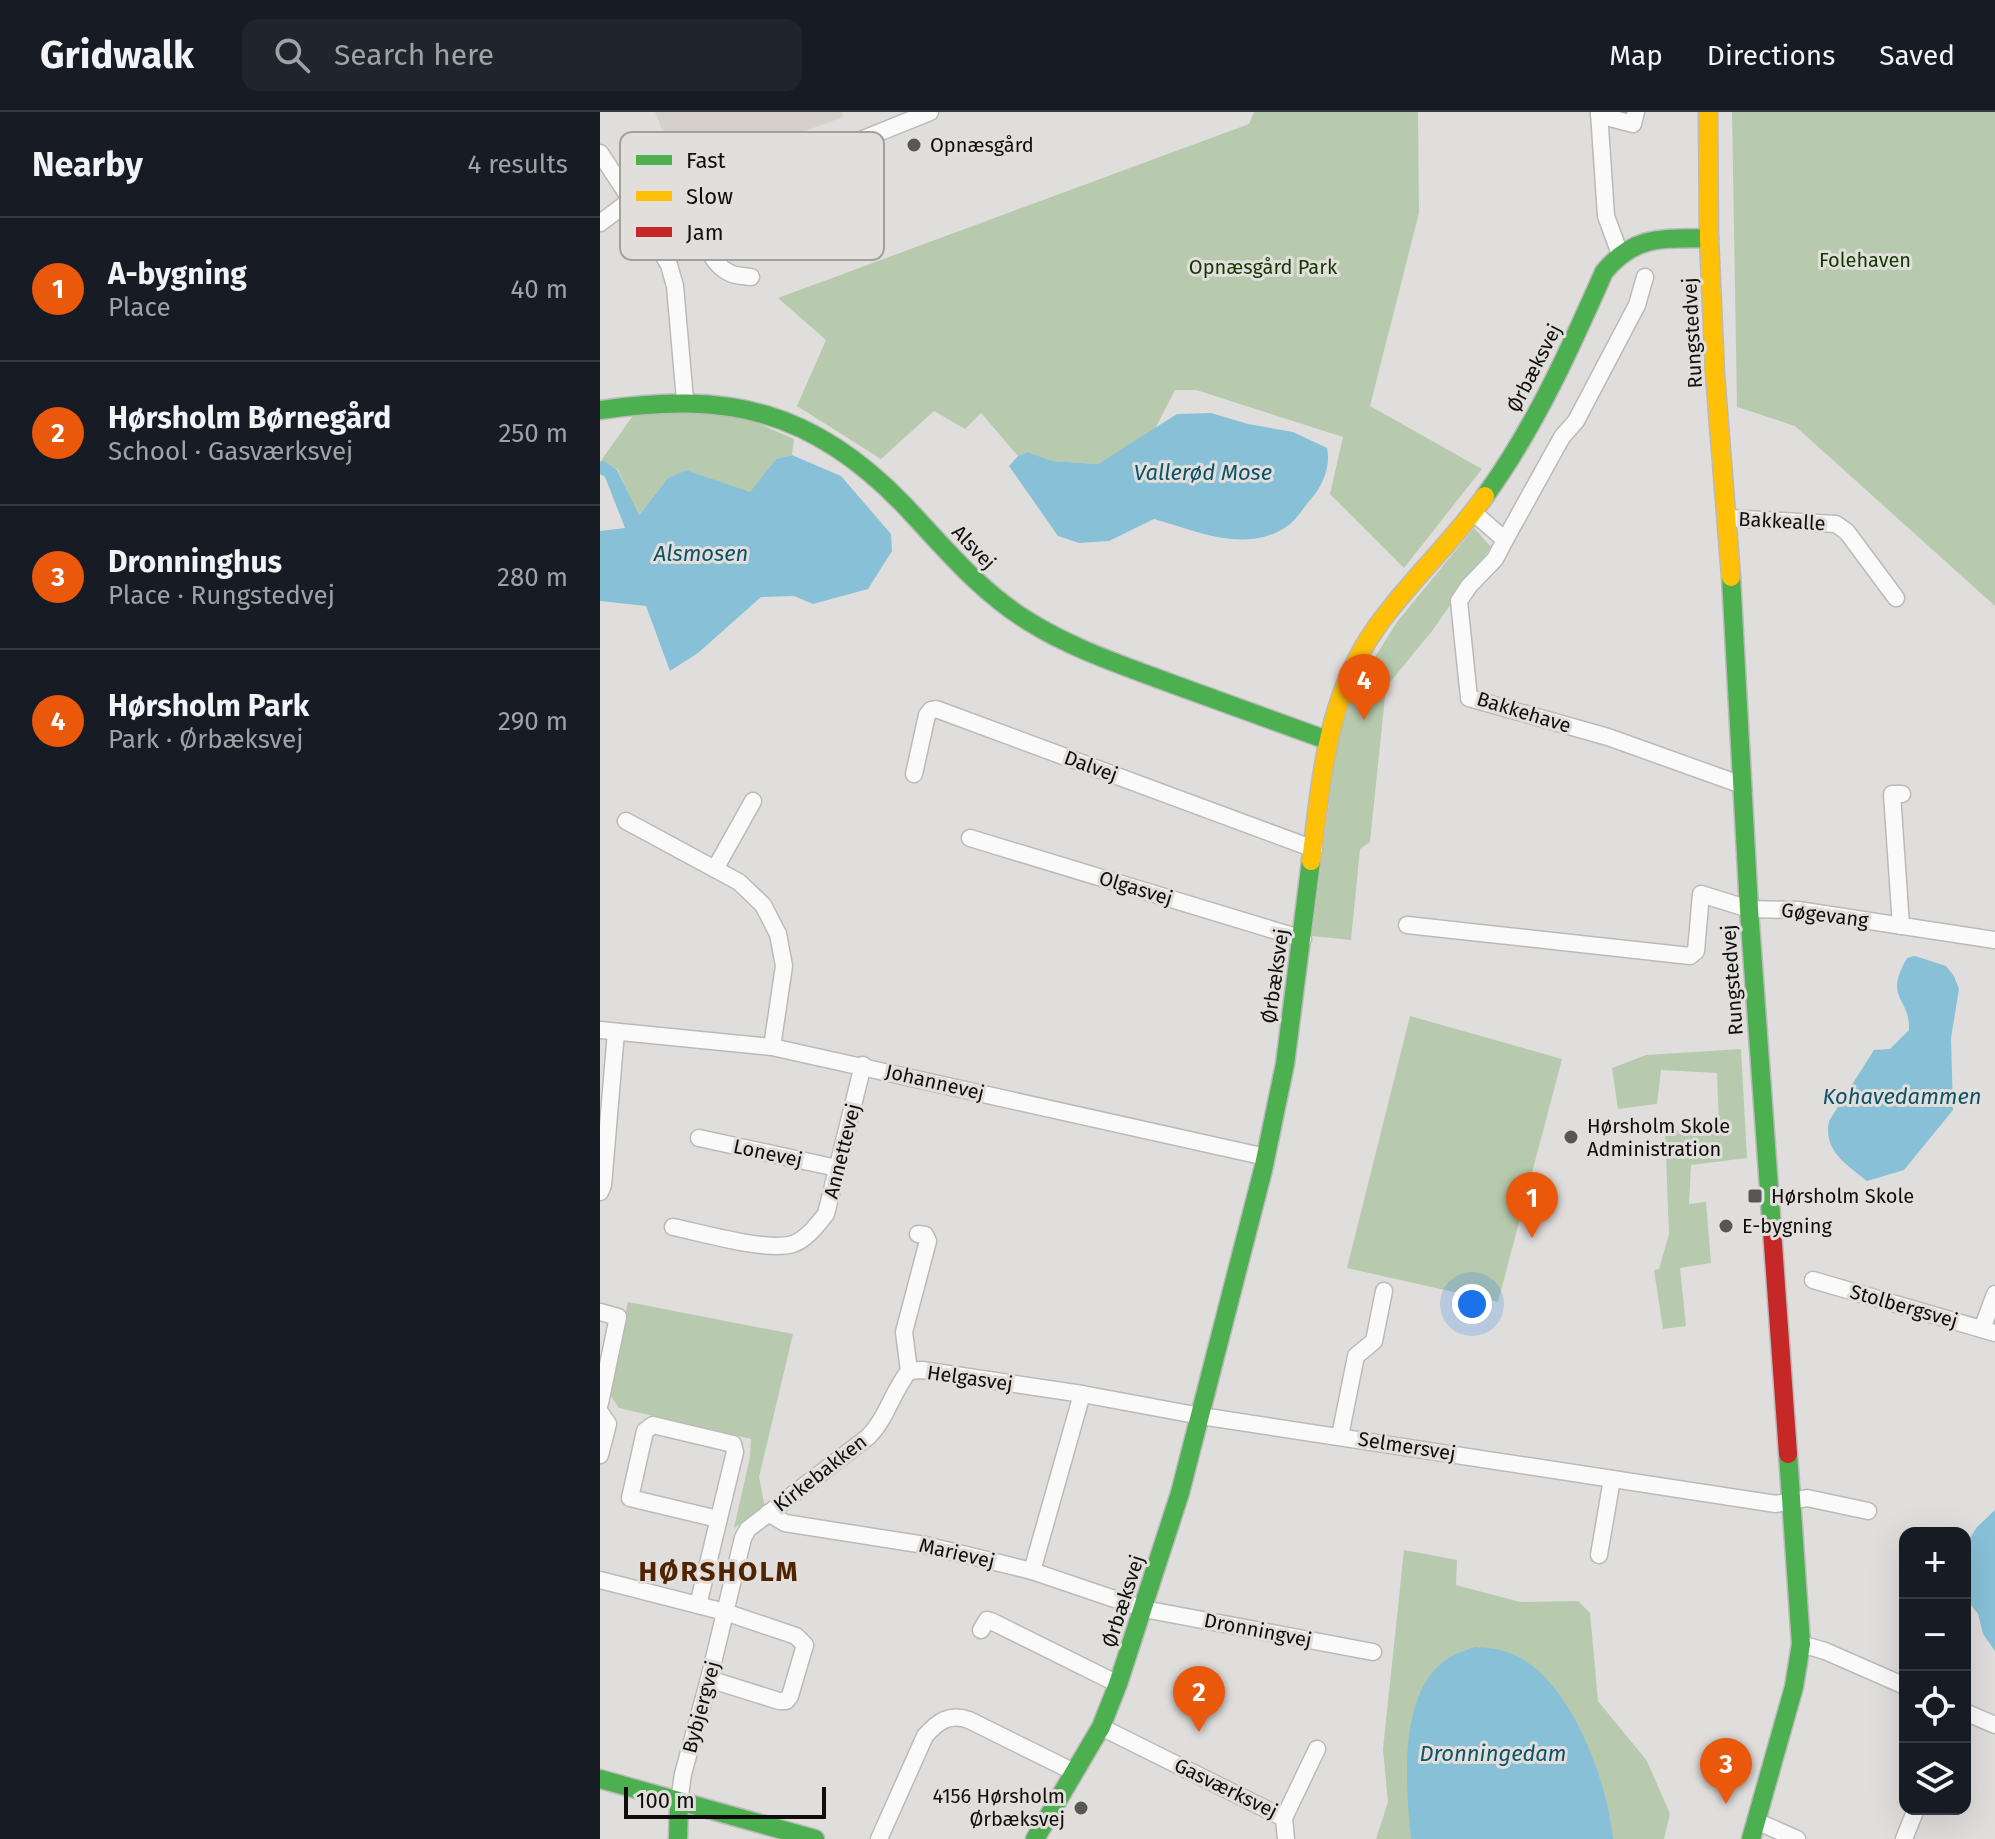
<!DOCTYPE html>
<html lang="en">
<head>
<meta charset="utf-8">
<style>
  :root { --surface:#171b24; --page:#20242c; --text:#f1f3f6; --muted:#9ea1a6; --line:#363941; --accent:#ea580c }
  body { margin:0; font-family:"Fira Sans",sans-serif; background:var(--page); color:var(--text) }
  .controls { position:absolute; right:24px; bottom:24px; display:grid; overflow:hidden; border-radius:16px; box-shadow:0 8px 32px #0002 }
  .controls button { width:72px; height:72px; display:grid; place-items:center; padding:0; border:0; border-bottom:2px solid var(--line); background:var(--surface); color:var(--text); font:40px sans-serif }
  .scale { position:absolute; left:24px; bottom:20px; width:202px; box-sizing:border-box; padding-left:8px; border:4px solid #0f0e0d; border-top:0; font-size:22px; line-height:28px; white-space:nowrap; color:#0f0e0d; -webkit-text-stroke:6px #e1dedb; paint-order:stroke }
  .you { position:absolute; left:872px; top:1192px; width:28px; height:28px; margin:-20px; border:6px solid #fff; border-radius:50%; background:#1a73e8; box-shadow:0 0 0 12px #1a73e833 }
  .badge { display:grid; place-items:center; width:52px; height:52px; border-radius:50%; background:var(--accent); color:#fff; font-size:26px; font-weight:700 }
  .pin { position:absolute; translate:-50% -66px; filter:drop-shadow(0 2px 4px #0008) }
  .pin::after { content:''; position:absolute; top:42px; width:28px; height:24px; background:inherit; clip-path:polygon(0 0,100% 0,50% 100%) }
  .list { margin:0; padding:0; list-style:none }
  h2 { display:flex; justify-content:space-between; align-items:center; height:104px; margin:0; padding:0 32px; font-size:34px }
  h2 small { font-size:26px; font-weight:400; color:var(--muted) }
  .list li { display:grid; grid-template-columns:52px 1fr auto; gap:24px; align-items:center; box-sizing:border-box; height:144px; padding:0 32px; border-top:2px solid var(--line) }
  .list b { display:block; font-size:30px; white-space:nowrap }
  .list p { margin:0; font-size:26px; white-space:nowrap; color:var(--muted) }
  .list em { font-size:26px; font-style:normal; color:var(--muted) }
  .icon { flex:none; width:44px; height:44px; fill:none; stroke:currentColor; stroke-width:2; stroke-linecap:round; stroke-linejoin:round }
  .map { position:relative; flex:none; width:1395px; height:1727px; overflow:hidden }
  header { display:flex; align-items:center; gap:48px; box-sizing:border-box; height:112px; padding:0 40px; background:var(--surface); border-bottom:2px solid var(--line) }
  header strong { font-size:38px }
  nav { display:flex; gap:44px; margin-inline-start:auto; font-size:28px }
  .search { width:560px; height:72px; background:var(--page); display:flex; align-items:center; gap:20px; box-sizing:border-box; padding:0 28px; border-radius:16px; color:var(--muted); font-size:30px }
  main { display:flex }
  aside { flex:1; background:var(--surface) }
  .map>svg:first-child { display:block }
  .built { fill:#d5d0ca }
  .green { fill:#b7caae }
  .water { fill:#88c1d7 }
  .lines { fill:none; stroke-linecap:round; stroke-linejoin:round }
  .street-casing { stroke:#babab8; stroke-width:19 }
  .fast-casing { stroke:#babab8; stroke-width:21 }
  .slow-casing { stroke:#babab8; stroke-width:21 }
  .jam-casing { stroke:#babab8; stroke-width:21 }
  .street { stroke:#fafafa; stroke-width:16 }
  .fast { stroke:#4caf50; stroke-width:18 }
  .slow { stroke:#ffc107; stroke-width:18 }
  .jam { stroke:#c62828; stroke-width:18 }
  .poi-dot { fill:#585755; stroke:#e1dedb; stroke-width:3 }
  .labels { text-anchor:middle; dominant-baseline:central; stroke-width:6; stroke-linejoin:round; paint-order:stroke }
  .poi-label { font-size:20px; fill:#0f0e0d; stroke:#e1dedb; text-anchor:start }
  .park-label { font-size:20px; fill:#113a00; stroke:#e1dedb }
  .street-label { font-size:20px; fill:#0f0e0d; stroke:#e1dedb }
  .water-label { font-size:22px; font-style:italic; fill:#0c5268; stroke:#e1dedb }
  .district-label { font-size:28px; font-weight:bold; letter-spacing:2px; fill:#502401; stroke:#e1dedb }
  .key { fill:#e1dedb; stroke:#a2a09d; stroke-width:2 }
  .key-label { font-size:22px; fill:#0f0e0d }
</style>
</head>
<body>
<header>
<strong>Gridwalk</strong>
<div class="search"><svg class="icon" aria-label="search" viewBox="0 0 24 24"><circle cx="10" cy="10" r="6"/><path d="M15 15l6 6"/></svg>Search here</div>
<nav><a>Map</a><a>Directions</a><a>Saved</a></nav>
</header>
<main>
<aside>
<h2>Nearby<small>4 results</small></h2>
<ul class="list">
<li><span class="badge">1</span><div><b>A-bygning</b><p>Place</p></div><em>40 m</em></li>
<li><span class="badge">2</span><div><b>Hørsholm Børnegård</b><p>School · Gasværksvej</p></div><em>250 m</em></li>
<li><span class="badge">3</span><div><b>Dronninghus</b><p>Place · Rungstedvej</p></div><em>280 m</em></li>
<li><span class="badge">4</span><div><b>Hørsholm Park</b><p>Park · Ørbæksvej</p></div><em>290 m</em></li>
</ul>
</aside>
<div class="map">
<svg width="1395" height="1727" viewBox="0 0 1395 1727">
  <rect width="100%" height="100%" fill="#e0dedc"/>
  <!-- built -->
  <path class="built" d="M55 0H242L243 5 81 65Z"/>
  <!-- green -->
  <g class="green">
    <path d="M654 0H818L819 101 770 294 882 357 804 456 730 382 743 325 596 278H575L555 317 498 352 452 349 428 340 418 344 381 301 365 317 334 299 281 347 197 294 226 228 178 186 649 12Z"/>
    <path d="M1132 0H1395V494L1195 314 1137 295Z"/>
    <path d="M37 298 120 301 160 312 194 327 192 343 176 347 150 381 86 358 68 366 38 404 18 358 4 350H0Z"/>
    <path d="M874 416 891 435 832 519 786 575 770 730 760 737 751 828 712 824 736 636 753 580 797 510Z"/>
    <path d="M810 904 962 947 898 1190 747 1156Z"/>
    <path d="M1141 937 1147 1046 1091 1053 1089 1092 1106 1090 1111 1151 1080 1156 1086 1214 1063 1217 1054 1158 1059 1157 1069 1122 1065 1019 1119 1016 1117 961 1061 958 1057 992 1018 997 1012 956 1046 943Z"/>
    <path d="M28 1190 193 1222 159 1365 165 1395 134 1416 150 1345 151 1327 19 1296 8 1280Z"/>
    <path d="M804 1438 857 1448 856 1473 920 1490 978 1489 990 1501 998 1589 1047 1649 1070 1702 1064 1727H776L788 1690 783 1637Z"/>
  </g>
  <!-- water -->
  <g class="water">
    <path d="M611 301 648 312 693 320 727 336C731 354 723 373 711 387 703 396 696 409 686 415 645 442 597 419 554 407L509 429 479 431 458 424 409 354 418 344 428 340 452 349 498 352 577 302Z"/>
    <path d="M192 343 241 364 291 422 292 439 268 477 213 492 194 484 161 485 98 541 70 559 46 494 0 489V419L25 416 5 365 0 362V350L4 349 17 358 39 403 68 366 86 358 150 380 176 347Z"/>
    <path d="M1315 844 1346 854 1354 864 1359 877 1351 926 1353 998 1304 1058 1267 1069C1246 1052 1223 1039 1229 1009L1274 938 1290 937 1309 918C1310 884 1283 888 1307 846Z"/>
    <path d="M1395 1398V1539L1383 1522 1378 1502 1365 1485V1434L1377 1415Z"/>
    <path d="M875 1535C890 1536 903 1537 917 1544 972 1571 1008 1671 1013 1727H811C806 1675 796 1575 852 1544 859 1540 867 1538 875 1535Z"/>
  </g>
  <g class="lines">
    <!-- street casing -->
    <g class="street-casing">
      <g id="street">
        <path d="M999 0 1006 104 1020 142"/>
        <path d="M999 3 1033 12 1036 0"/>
        <path d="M0 41 31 88 0 111"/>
        <path d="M31 88 69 153 75 174 85 288"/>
        <path d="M151 165C145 164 137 164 132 162 115 155 101 132 105 114 109 101 118 91 127 82L330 0"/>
        <path d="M874 401 905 428 962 325 976 309 1037 193 1045 165"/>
        <path d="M1128 406 1236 412 1247 420 1296 486"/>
        <path d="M905 428 895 447 869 474 859 489 869 586 1008 625 1142 673"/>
        <path d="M314 662 327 603 331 598 336 597 714 737"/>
        <path d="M26 709 139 770 163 793 178 822 184 854 172 935"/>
        <path d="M370 726 703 827"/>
        <path d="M115 757 153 689"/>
        <path d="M807 813 1090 844 1096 839 1101 782 1149 797 1198 798 1395 828"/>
        <path d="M1301 814 1292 682H1302"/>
        <path d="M0 918 172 935 666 1045"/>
        <path d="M99 1026 237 1056"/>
        <path d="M0 1080 3 1073 16 920"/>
        <path d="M73 1115C103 1121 166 1140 193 1132 207 1127 217 1113 226 1102L263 953"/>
        <path d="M1213 1168 1395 1221"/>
        <path d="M0 1200 18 1205 0 1291"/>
        <path d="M1382 1217 1395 1182"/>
        <path d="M309 1259 322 1258 482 1282 601 1304 1176 1392 1207 1386 1268 1399"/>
        <path d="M309 1259 304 1220 328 1129 325 1123 318 1122"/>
        <path d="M0 1300 8 1312 0 1343"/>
        <path d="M740 1324 756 1244 774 1229 784 1179"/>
        <path d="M168 1401 185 1411 325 1433 432 1459 544 1497 773 1540"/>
        <path d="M999 1443 1012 1367"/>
        <path d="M432 1459 482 1282"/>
        <path d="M0 1468 125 1500 196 1524 205 1533 190 1584 186 1589H179L109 1567"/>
        <path d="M98 1493 135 1340 133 1332 53 1313 45 1319 30 1386 118 1407"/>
        <path d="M381 1518 387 1508 391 1509 518 1572"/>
        <path d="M1201 1532 1225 1539 1305 1574"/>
        <path d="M1365 1600 1395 1613"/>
        <path d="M501 1615 684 1706 717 1637"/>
        <path d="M79 1690 83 1662 109 1567 143 1426 148 1417 268 1325C287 1306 292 1280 309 1259"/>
        <path d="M684 1706 686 1727"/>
        <path d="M1156 1709 1197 1727"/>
        <path d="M279 1727 325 1624C338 1609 350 1601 369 1608L474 1660"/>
        <path d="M1304 1727 1316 1697"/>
      </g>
    </g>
    <!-- fast casing -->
    <g class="fast-casing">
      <g id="fast">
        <path d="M0 298C127 279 213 298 304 393 343 434 379 479 428 509 471 536 519 552 567 570 620 589 674 609 727 628"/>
        <path d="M885 384C935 315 970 237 1004 160 1035 122 1064 127 1109 126"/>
        <path d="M1131 465 1149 797 1172 1118"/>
        <path d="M0 1667 215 1727"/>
        <path d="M78 1727 79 1690"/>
        <path d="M435 1727 501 1615 518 1572 580 1381 663 1058 685 952 711 749"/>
        <path d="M1151 1727 1194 1575 1201 1532 1188 1342"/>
      </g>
    </g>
    <!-- slow casing -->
    <g class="slow-casing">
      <g id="slow">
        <path d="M1108 0 1109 126 1115 262 1131 465"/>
        <path d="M711 749C722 666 726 587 776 516 809 469 852 431 885 384"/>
      </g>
    </g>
    <!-- jam casing -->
    <g class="jam-casing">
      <path id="jam" d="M1172 1118 1188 1342"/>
    </g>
    <!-- street -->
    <use href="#street" class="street"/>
    <!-- fast -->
    <use href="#fast" class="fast"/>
    <!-- slow -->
    <use href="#slow" class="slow"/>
    <!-- jam -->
    <use href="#jam" class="jam"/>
  </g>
  <!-- markers -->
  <g class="poi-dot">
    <circle cx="314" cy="33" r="8"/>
    <circle cx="971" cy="1025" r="8"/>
    <rect x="1147" y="1076" width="16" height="16" rx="4"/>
    <circle cx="1126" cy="1114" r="8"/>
    <circle cx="481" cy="1696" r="8"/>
  </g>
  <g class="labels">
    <!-- poi labels -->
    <g class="poi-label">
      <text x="330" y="33">Opnæsgård</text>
      <text x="987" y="1014">Hørsholm Skole<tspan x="987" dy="23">Administration</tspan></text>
      <text x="1171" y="1084">Hørsholm Skole</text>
      <text x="1142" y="1114">E-bygning</text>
      <text x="465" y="1684" text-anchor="end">4156 Hørsholm<tspan x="465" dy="23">Ørbæksvej</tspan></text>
    </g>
    <!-- park labels -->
    <g class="park-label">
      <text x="1265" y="148">Folehaven</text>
      <text x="663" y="155">Opnæsgård Park</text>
    </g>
    <!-- street labels -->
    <g class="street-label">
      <text transform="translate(1092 221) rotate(-93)">Rungstedvej</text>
      <text transform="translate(934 256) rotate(-63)">Ørbæksvej</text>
      <text transform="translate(1182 409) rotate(3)">Bakkealle</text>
      <text transform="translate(374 435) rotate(46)">Alsvej</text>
      <text transform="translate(924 600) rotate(17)">Bakkehave</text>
      <text transform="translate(491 654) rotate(20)">Dalvej</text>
      <text transform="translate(536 776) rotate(17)">Olgasvej</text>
      <text transform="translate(1225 803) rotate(7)">Gøgevang</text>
      <text transform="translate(675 864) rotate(-82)">Ørbæksvej</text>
      <text transform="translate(1132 868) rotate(-94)">Rungstedvej</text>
      <text transform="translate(335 970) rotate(13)">Johannevej</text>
      <text transform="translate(242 1039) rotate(-76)">Annettevej</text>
      <text transform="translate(168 1041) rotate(12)">Lonevej</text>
      <text transform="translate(1304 1194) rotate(16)">Stolbergsvej</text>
      <text transform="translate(370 1266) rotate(8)">Helgasvej</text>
      <text transform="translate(807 1334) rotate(9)">Selmersvej</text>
      <text transform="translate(220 1361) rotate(-38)">Kirkebakken</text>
      <text transform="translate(357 1441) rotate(13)">Marievej</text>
      <text transform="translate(523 1489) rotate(-72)">Ørbæksvej</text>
      <text transform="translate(658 1518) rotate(11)">Dronningvej</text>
      <text transform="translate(101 1595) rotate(-75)">Bybjergvej</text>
      <text transform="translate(626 1676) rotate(26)">Gasværksvej</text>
    </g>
    <!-- water labels -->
    <g class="water-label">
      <text x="603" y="360">Vallerød Mose</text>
      <text x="101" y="441">Alsmosen</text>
      <text x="1302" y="984">Kohavedammen</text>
      <text x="893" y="1641">Dronningedam</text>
    </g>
    <!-- district labels -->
    <g class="district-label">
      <text x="119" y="1459">HØRSHOLM</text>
    </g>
  </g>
  <!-- legend -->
  <rect x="20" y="20" width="264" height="128" rx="12" class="key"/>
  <rect x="36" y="43" width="36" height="10" fill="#4caf50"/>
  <rect x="36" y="79" width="36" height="10" fill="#ffc107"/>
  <rect x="36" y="115" width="36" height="10" fill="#c62828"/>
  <g class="key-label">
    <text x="86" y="56">Fast</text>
    <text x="86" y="92">Slow</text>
    <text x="86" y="128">Jam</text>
  </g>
</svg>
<div class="controls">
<button>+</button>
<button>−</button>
<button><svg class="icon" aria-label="locate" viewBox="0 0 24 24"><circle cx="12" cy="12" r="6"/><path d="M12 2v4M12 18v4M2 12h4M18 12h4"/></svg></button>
<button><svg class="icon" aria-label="layers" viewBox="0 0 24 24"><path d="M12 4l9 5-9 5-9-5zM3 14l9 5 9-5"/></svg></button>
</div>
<div class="scale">100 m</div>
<div class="you"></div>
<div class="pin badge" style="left:932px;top:1126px">1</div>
<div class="pin badge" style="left:599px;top:1620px">2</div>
<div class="pin badge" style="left:1126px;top:1692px">3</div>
<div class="pin badge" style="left:764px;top:608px">4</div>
</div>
</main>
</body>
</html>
